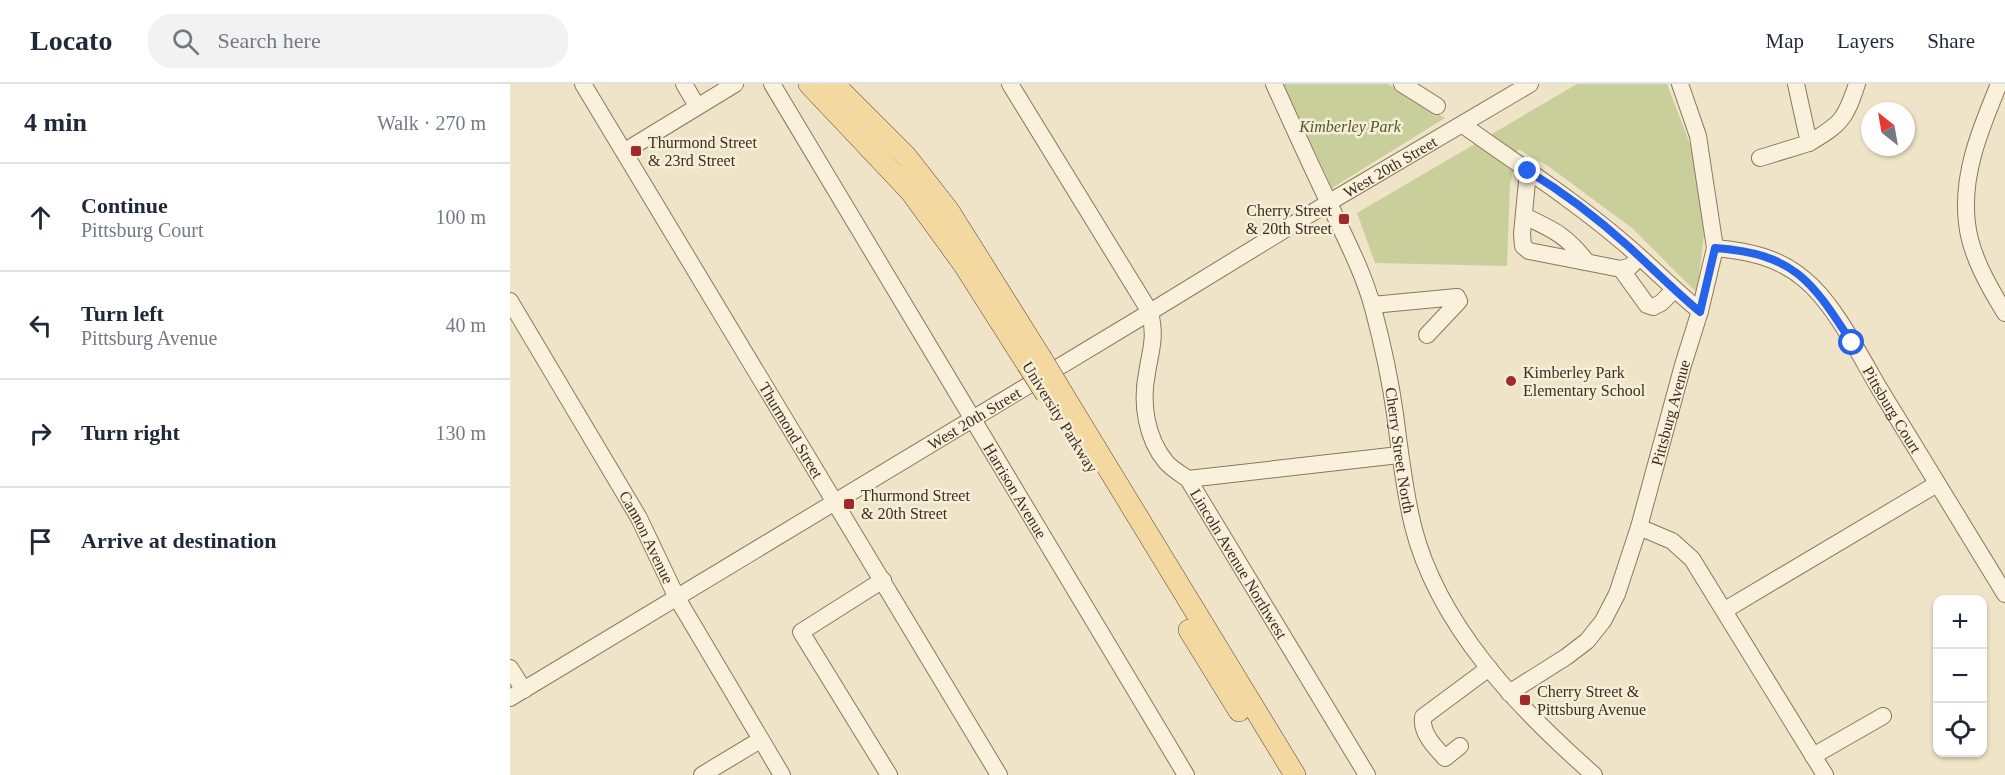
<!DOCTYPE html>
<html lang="en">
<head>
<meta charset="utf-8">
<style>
  :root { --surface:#fff; --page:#f2f2f3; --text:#1f2937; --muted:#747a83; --line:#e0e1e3 }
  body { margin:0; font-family:"Times New Roman",serif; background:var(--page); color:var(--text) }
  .controls { position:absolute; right:18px; bottom:18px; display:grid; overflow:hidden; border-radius:12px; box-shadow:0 2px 4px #0004 }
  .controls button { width:54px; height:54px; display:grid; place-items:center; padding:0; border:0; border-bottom:2px solid var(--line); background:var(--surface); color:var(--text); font:30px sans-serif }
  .compass { position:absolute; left:1351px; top:18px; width:54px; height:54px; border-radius:50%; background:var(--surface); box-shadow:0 2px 4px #0004; rotate:329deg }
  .stop { position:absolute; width:18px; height:18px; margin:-14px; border:4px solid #2563eb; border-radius:50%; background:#fff }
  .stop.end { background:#2563eb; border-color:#fff; box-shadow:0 2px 6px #0008 }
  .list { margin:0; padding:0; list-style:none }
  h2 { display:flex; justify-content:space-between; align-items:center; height:78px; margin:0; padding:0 24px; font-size:26px }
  h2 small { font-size:20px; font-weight:400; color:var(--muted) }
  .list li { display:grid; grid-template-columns:39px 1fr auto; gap:18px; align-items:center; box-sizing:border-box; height:108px; padding:0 24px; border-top:2px solid var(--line) }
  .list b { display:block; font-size:22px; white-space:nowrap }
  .list p { margin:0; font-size:20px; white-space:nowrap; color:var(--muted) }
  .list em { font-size:20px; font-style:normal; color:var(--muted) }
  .icon { flex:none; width:33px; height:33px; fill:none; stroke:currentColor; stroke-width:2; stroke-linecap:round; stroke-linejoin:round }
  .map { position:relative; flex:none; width:1495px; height:691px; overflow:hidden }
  header { display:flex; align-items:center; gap:36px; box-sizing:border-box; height:84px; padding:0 30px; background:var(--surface); border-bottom:2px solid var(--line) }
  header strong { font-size:28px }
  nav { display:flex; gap:33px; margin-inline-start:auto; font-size:21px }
  .search { width:420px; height:54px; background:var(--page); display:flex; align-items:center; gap:15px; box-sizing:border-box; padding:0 21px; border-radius:24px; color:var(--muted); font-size:22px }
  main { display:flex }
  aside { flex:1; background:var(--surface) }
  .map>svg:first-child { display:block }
  .green { fill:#c9cf9b }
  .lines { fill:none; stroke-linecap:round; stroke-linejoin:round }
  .minor-casing { stroke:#8d765c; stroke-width:18 }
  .major-casing { stroke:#5b4430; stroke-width:22 }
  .minor { stroke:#faf1dc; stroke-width:16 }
  .major { stroke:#f3d9a0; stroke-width:21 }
  .major-bridge-casing { stroke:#5b4430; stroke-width:22; stroke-linecap:butt }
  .major-bridge { stroke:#f3d9a0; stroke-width:21 }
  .route { stroke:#2563eb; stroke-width:8 }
  .poi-dot { fill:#9e2a2b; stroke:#f7eed8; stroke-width:2 }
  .labels { text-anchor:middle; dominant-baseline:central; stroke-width:5; stroke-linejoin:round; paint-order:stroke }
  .park-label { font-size:16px; font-style:italic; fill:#4d5a26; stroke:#f7eed8 }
  .poi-label { font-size:16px; fill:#3d2e20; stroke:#f7eed8; text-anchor:start }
  .street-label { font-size:16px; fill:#3d2e20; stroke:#f7eed8 }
</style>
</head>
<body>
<header>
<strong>Locato</strong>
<div class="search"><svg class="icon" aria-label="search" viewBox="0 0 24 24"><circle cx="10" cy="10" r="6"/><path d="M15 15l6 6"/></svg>Search here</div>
<nav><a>Map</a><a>Layers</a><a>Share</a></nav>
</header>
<main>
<aside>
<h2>4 min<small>Walk · 270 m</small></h2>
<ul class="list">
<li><svg class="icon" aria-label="ahead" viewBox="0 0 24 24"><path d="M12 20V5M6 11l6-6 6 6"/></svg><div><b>Continue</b><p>Pittsburg Court</p></div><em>100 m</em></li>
<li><svg class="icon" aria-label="left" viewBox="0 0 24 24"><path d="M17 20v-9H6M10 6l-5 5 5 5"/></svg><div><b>Turn left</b><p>Pittsburg Avenue</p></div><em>40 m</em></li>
<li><svg class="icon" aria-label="right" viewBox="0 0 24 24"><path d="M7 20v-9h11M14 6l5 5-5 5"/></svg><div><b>Turn right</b></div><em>130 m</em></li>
<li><svg class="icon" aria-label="arrive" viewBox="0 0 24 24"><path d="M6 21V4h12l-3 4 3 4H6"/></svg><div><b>Arrive at destination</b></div></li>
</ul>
</aside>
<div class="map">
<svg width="1495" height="691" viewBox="0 0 1495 691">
  <rect width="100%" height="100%" fill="#f0e4c8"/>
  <!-- green -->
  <g class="green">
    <path d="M773 0H878L935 34 822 104Z"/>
    <path d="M1067 0H1157L1183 68 1195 143 1187 209 1122 144 1038 82 1008 65 1000 100 997 182 865 179 847 129Z"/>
  </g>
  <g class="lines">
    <!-- minor casing -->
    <g class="minor-casing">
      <g id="minor">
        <path id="s1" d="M73 0 489 691"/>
        <path d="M174 0 187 22"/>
        <path id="s2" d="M262 0 676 691"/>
        <path id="s3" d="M500 0 640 228C646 254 641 264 637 289 631 319 636 354 656 378 662 385 671 390 678 395L857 691"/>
        <path id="s4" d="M764 0C782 40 800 80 819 119 835 154 853 187 863 224 872 258 880 294 885 330 890 368 894 405 903 442 928 542 1009 625 1084 691"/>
        <path d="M892 0 927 22"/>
        <path d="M1286 0 1299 59C1331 40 1335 36 1347 0"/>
        <path d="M1489 0C1471 44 1451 90 1457 139 1460 170 1479 203 1495 229"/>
        <path d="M953 41C1007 80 1064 116 1115 160 1141 182 1164 206 1190 227"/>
        <path d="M115 67 225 0"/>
        <path d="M1250 74 1299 59"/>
        <path d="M1018 87 1012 150 1013 162 1019 167 1111 185 1121 182 1129 173"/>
        <path d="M1014 132C1044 146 1056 151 1077 178"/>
        <path id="s5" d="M1205 164C1238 167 1268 173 1294 195 1324 219 1349 270 1369 304 1411 373 1453 442 1495 510"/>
        <path d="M1111 185 1137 221 1143 223 1151 219 1164 206"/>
        <path id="s6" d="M0 217 129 434 167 514 272 691"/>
        <path d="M862 221 947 213 949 217 917 251"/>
        <path d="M678 395 889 371"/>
        <path d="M1129 443 1162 457 1182 475 1315 691"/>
        <path d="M373 496 291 548 379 691"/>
        <path d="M1215 526 1427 400"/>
        <path d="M0 584 14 606"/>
        <path id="s7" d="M999 609 1056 573 1077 557 1093 537 1107 510 1129 443 1173 281 1190 227 1205 164 1188 52 1170 0"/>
        <path id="s8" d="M0 614 640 228 818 119 1020 0"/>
        <path d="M950 662 935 674C924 662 911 649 913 633L979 584"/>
        <path d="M1303 672 1373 632"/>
        <path d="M192 691 250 656"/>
      </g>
    </g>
    <!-- major casing -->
    <g class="major-casing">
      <g id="major">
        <path d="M299 0 401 108 454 181 517 280"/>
        <path d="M324 0 396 72 439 127 530 272"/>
        <path d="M548 302 785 691"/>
        <path d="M679 546 729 627"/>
      </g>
    </g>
    <!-- minor -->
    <use href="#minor" class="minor"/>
    <!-- major -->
    <use href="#major" class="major"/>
    <!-- major-bridge casing -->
    <g class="major-bridge-casing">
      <g id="major-bridge">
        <path d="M530 272 548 302"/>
        <path d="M517 280 536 310"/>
      </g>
    </g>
    <!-- major-bridge -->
    <use href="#major-bridge" class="major-bridge"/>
  </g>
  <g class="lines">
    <!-- route -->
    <path class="route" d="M1018 87C1053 108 1087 134 1118 162 1142 184 1165 207 1190 228L1205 164C1285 170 1301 196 1342 259"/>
  </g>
  <!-- markers -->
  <g class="poi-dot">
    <rect x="120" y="61" width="12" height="12" rx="3"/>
    <rect x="828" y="129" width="12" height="12" rx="3"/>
    <circle cx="1001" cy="297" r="6"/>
    <rect x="333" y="414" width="12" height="12" rx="3"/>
    <rect x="1009" y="610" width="12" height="12" rx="3"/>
  </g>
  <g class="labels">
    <!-- park labels -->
    <g class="park-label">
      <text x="840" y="42">Kimberley Park</text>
    </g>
    <!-- poi labels -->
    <g class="poi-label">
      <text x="138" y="58">Thurmond Street<tspan x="138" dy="18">&amp; 23rd Street</tspan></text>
      <text x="822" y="126" text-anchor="end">Cherry Street<tspan x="822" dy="18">&amp; 20th Street</tspan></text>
      <text x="1013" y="288">Kimberley Park<tspan x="1013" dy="18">Elementary School</tspan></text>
      <text x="351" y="411">Thurmond Street<tspan x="351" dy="18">&amp; 20th Street</tspan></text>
      <text x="1027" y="607">Cherry Street &amp;<tspan x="1027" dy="18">Pittsburg Avenue</tspan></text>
    </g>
    <!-- street labels -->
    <g class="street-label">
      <text stroke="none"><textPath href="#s8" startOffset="1028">West 20th Street</textPath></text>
      <text stroke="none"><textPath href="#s5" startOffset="254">Pittsburg Court</textPath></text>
      <text stroke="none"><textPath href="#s7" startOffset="339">Pittsburg Avenue</textPath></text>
      <text transform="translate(550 333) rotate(58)">University Parkway</text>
      <text stroke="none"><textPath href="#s8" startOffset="542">West 20th Street</textPath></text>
      <text stroke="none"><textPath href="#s1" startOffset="404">Thurmond Street</textPath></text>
      <text stroke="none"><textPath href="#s4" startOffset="390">Cherry Street North</textPath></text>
      <text stroke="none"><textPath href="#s2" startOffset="474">Harrison Avenue</textPath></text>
      <text stroke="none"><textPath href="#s6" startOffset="273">Cannon Avenue</textPath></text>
      <text stroke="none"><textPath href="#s3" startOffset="550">Lincoln Avenue Northwest</textPath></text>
    </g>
  </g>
</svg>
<div class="controls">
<button>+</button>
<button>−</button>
<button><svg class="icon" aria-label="locate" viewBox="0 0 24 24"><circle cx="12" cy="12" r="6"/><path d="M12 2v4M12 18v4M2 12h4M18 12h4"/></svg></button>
</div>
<svg class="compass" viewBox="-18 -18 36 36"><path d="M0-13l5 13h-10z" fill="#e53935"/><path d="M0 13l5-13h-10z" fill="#747a83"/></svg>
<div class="stop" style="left:1342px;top:259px"></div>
<div class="stop end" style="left:1018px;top:87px"></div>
</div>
</main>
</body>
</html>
